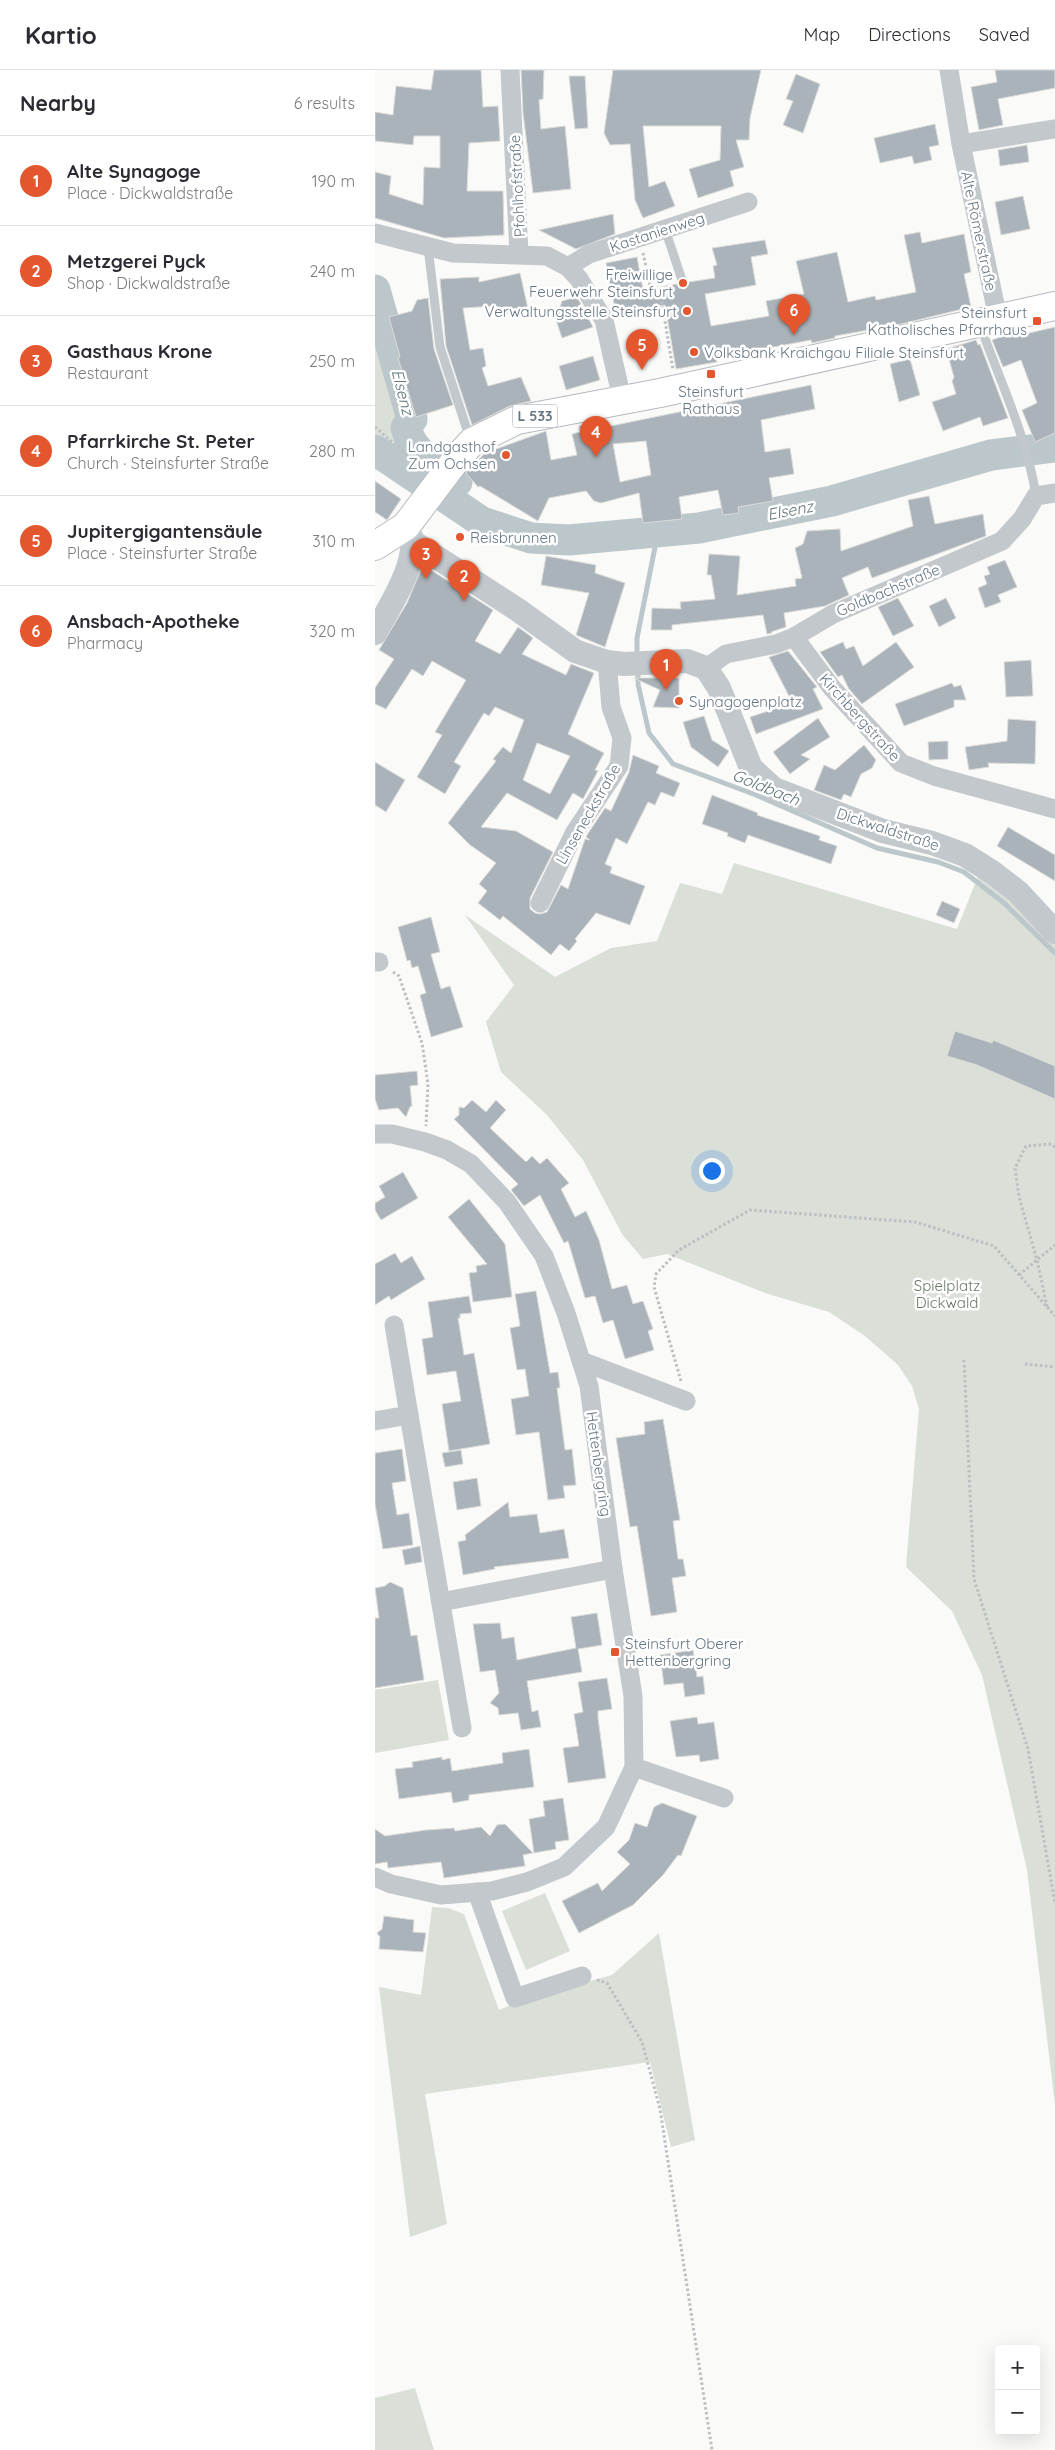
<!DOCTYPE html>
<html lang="en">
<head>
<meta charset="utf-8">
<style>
  :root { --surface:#fff; --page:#f2f2f3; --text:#2b2b33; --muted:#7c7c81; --line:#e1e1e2; --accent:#e4572e }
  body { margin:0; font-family:Quicksand,sans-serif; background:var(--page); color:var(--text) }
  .controls { position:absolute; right:15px; bottom:15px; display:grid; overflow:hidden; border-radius:5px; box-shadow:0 5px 20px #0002 }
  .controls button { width:45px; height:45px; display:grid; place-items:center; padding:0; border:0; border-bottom:1px solid var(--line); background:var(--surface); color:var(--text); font:25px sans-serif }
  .you { position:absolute; left:336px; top:1100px; width:18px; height:18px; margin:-12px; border:4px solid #fff; border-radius:50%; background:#1a73e8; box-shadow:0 0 0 8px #1a73e833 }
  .badge { display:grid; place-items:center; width:32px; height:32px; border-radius:50%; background:var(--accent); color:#fff; font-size:16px; font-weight:700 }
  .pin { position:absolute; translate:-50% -41px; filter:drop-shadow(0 1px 2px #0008) }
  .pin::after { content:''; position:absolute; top:26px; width:18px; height:15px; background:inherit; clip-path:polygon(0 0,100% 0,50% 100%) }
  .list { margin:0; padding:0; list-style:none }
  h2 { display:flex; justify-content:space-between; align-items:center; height:65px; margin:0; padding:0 20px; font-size:21px }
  h2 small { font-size:16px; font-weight:400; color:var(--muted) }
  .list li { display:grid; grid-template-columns:32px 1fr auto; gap:15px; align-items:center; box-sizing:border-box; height:90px; padding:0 20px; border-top:1px solid var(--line) }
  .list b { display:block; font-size:19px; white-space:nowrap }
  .list p { margin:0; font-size:16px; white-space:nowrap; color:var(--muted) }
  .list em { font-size:16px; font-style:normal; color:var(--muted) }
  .map { position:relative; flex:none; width:680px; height:2380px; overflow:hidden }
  header { display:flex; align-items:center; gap:30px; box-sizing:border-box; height:70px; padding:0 25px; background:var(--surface); border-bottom:1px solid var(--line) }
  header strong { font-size:24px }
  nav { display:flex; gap:28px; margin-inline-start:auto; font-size:18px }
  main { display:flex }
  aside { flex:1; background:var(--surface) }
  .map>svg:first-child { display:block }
  .green { fill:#dadfd7 }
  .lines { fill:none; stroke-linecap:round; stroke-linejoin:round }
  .stream { stroke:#bbc7cb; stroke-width:5 }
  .river { stroke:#bbc7cb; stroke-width:31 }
  .building { fill:#aab3b9; stroke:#dcdcda; fill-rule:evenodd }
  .primary-casing { stroke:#b5babe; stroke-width:30 }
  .path { stroke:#bbbfc2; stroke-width:3; stroke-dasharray:2.5 2.5; stroke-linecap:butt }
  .service { stroke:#c3c8cc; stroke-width:9 }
  .minor { stroke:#c3c8cc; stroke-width:19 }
  .tertiary { stroke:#c3c8cc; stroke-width:24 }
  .primary { stroke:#fff; stroke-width:28 }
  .poi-dot { fill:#e4572e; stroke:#fff; stroke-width:2 }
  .labels { text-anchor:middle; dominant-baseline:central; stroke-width:5; stroke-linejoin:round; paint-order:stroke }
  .shield { fill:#fff; stroke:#939fa8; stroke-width:1 }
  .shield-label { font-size:14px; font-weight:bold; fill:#657683 }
  .street-label { font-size:15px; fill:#657683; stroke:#fff }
  .poi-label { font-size:15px; fill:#657683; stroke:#fff; text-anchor:end }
  .park-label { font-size:15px; fill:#687a64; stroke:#fff }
  .water-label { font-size:16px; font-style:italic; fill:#60757c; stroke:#fff }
</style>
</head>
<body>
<header>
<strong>Kartio</strong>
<nav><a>Map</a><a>Directions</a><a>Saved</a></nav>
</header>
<main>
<aside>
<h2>Nearby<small>6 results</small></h2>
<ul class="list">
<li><span class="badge">1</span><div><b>Alte Synagoge</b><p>Place · Dickwaldstraße</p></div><em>190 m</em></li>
<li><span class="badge">2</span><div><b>Metzgerei Pyck</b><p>Shop · Dickwaldstraße</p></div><em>240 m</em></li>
<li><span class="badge">3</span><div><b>Gasthaus Krone</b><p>Restaurant</p></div><em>250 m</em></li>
<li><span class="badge">4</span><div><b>Pfarrkirche St. Peter</b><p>Church · Steinsfurter Straße</p></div><em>280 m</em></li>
<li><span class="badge">5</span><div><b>Jupitergigantensäule</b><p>Place · Steinsfurter Straße</p></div><em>310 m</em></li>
<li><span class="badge">6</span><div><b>Ansbach-Apotheke</b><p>Pharmacy</p></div><em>320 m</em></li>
</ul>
</aside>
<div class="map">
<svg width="680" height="2380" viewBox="0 0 680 2380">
  <rect width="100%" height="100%" fill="#fafaf8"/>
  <!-- green -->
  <g class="green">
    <path d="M0 259 32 377 29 393 0 374Z"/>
    <path d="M359 793 582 859 603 806 641 835 680 875V2035L652 1800 607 1605 577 1541 531 1497 544 1339 537 1316 523 1295 490 1266 454 1242 390 1223 292 1184 268 1189 247 1164 208 1090 172 1045 126 1002 111 952 139 915 90 845 180 907 236 878 282 871 305 813 347 824Z"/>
    <path d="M63 1610 74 1670 0 1683V1620Z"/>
    <path d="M170 1823 195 1881 151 1900 127 1841Z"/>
    <path d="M57 1837 73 1838 89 1844 124 1940 150 1929 237 1905 284 1863 320 2070 296 2077 275 1992 50 2024 72 2154 35 2167 4 1917 46 1925Z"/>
    <path d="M40 2318 59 2380H0V2328Z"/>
  </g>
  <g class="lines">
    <!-- stream -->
    <g class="stream">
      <path d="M262 586V568L283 462"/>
      <path d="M263 600V614L274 663 298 694 381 725 502 778 563 792 589 802 629 833 680 883"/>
    </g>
    <!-- river -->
    <g class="river">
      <path d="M0 220 37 349 31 358C37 383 63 397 82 412"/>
      <path d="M0 380 107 452 156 468 194 470 324 458 457 431 616 385 680 377"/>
    </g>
  </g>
  <!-- building -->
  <g class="building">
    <path d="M59 0H106L108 37 123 36 125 71 94 73 92 121H128L129 165 69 168 0 148V102L16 106 14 124 48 135 49 97 65 98V66H39L38 75 0 71V42L18 45 21 16 56 20Z"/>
    <path d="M146 0H169L168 29 164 30 166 59 190 56 196 119 158 123 148 43Z"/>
    <path d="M238 0H386L375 48 374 70H361L369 97 355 101 359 116 323 128 314 99 345 90 346 56H268L274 117 290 111 300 136 268 148 260 130 255 74 235 75 229 63Z"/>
    <path d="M620 0H680V18L623 29 628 55 604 60 596 17 622 12Z"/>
    <path d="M421 4 445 14 428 63 408 55 418 31 411 29Z"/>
    <path d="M194 6H210L213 58 200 59Z"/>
    <path d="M560 54 564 75 554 77 557 90 539 94 537 86 505 93 499 68Z"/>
    <path d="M652 75 654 92 625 96 623 80Z"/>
    <path d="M648 126 655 159 626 165 620 132Z"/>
    <path d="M238 144 240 164 201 179 164 160Z"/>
    <path d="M545 162 547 173 589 164 596 202 589 204 596 237 522 255 460 266V268L437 273 436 270 341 288 342 292 301 299 290 235 241 244 231 193 262 187 268 220 302 214 304 218 310 219 314 212 340 208 338 196 342 195 337 178 390 170 393 184 376 187 381 215 330 224 336 256 394 246 391 231 429 224 421 191 462 182 473 232 500 226 501 230 541 222 529 165Z"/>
    <path d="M145 203 153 239 123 246 121 236 88 238 95 280 108 278 111 296 107 298 113 316 146 307 156 331 135 336 97 355 71 276 65 209 104 207V212Z"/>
    <path d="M202 227 218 257 187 268 181 250 187 231Z"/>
    <path d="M53 228 59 279 78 335 41 347 23 288 25 287 14 247 37 241 42 230Z"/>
    <path d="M680 257V363L660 372 647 340 662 333 646 290 628 297 617 270 648 259 650 264Z"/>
    <path d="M601 270 603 275 605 274 633 348 608 356 605 347 568 361 557 332 581 324 577 311 579 307 571 279Z"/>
    <path d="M218 286 225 310 191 320 184 296Z"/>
    <path d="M535 289 545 325 524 332 515 294Z"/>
    <path d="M436 315 440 339 386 350 390 382 415 378 419 404 394 408 398 431 363 437 364 443 348 445 343 420 304 427 307 449 268 453 264 423 226 433 219 431 211 421 174 428 163 451 105 416 103 417 91 403 110 383 171 361 176 390 202 385 197 364 205 362 204 356 225 351 226 358ZM271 371 276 405 245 412 238 374Z"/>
    <path d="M0 411 26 429 12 450 0 442Z"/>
    <path d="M554 426 560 454 608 444 611 466 497 508 493 497 467 508 474 525 450 536 409 543 411 557 396 562 397 563 392 564 388 545 297 555V560H276L277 538 306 539 305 532 340 529 336 505H332L334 484 365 486 362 525 421 516 420 509 427 508 420 478 428 474 432 461 465 459 466 481 538 456 533 430Z"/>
    <path d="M171 486 221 495 220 503 250 513 230 577 201 565 214 523 166 515Z"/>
    <path d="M630 490 642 517 623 525 626 532 610 538 603 518 612 514 609 506 615 504 612 497Z"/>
    <path d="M48 495 118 540 100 571 125 584 143 557 158 568 147 584 191 605 196 594 219 603 193 664 229 683 220 700 223 701 208 729 198 723 182 750 132 723 106 757 141 761 178 782 155 828V839L160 843 165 844 172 842 186 815 193 819 210 769 215 770 211 767 212 765 230 738 236 741 254 702 258 685 284 696 281 703 305 713 299 727 286 722 280 735 273 732 252 774 241 768 230 794 237 797 235 803 270 816 255 855 221 843 200 869 202 871 194 881 185 874 176 885 128 846 125 850 103 833 112 821 104 814 121 793 95 775 73 753 121 691 118 689 128 677 136 683 149 650 120 637 114 646 109 643 79 692 86 696 70 724 42 707 67 665 60 662 91 610 57 591 48 606 37 599 11 639 0 634V618L19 589 4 580 32 533ZM162 673 195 686 175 724 148 710Z"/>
    <path d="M523 528 539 556 518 566 503 537Z"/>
    <path d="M571 528 581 548 564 557 554 536Z"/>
    <path d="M468 572 471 579 479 576 488 596 521 572 539 597 487 634 474 619 467 605 463 607 445 582Z"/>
    <path d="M413 581 442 617 438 619 448 639 381 664 375 647 411 635 410 633 416 630 394 587Z"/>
    <path d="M656 590 658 626 631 627 629 592Z"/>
    <path d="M259 608H304V638L278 637 285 620Z"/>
    <path d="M577 613 579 617 586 615 591 630H579V637L529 656 520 634Z"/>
    <path d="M329 646 337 670 354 681 343 697 316 677 308 652Z"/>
    <path d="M443 648 455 667 426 685 435 689 415 704 398 682Z"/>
    <path d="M633 649 661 651 660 694 613 693 614 697 594 700 590 677 632 671Z"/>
    <path d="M573 671V689L554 690 553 672Z"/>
    <path d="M489 675 501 690 497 698 486 704 476 727 469 724 466 730 439 720 449 695 460 700Z"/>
    <path d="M0 692 30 710 11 742 0 735Z"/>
    <path d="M337 725 383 743 382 745 445 766 444 770 462 776 456 794 373 765 370 773 352 766 353 763 327 754Z"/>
    <path d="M633 757 680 785V811L622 776Z"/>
    <path d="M567 831 585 839 579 853 561 845Z"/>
    <path d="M56 847 65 882 56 884 66 919 75 916 88 957 56 967 45 925 51 923 43 896 37 898 35 890 32 891 23 857Z"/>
    <path d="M580 961 617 973 618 970 680 996V1029L602 995 572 986Z"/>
    <path d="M42 1001 43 1015 35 1016 37 1036 35 1037 31 1047 23 1038 4 1040 0 1029V1005Z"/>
    <path d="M97 1030 111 1042 121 1030 131 1040 115 1058 151 1092 157 1086 165 1094 172 1088 194 1113 186 1119 200 1147 211 1141 224 1170 237 1219 252 1215 258 1234 268 1231 278 1259 273 1261 279 1280 250 1289 238 1250 228 1253 220 1226 210 1228 193 1171 189 1173 165 1125 149 1136 136 1120 143 1114 79 1049 84 1045V1037L89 1038Z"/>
    <path d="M28 1102 43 1128 6 1150 0 1140V1133L10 1127 4 1116Z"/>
    <path d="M94 1129 130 1174 137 1227 98 1232 94 1203 102 1202 101 1196 112 1194 73 1147Z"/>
    <path d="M20 1183 26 1193 37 1186 50 1209 16 1230 14 1226 0 1235V1194Z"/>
    <path d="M161 1221 175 1303 183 1302 185 1318H182L190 1380 197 1379 201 1415 188 1416 190 1428 173 1430 164 1362 141 1365 136 1329 154 1326 150 1299 142 1300 135 1258 145 1256 140 1224Z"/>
    <path d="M94 1226 97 1243 85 1244V1248H83L89 1285 99 1283 115 1374 74 1381 67 1334 86 1331 81 1301 52 1305 47 1269 58 1267 53 1232Z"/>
    <path d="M288 1349 305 1450 298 1451 303 1489H308L311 1506 297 1508 302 1542 276 1546 262 1456 255 1457 241 1368 270 1364 269 1352Z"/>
    <path d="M27 1379 31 1411 17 1413 22 1445 34 1443 38 1475 8 1479 0 1434V1383Z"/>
    <path d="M86 1380 88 1394 70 1397 67 1383Z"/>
    <path d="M102 1408 106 1436 82 1440 78 1412Z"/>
    <path d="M133 1432 135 1447 162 1444 165 1463 189 1459 194 1488 119 1497 120 1499 88 1505 83 1472 91 1470 90 1465Z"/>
    <path d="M45 1476 47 1492 30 1495 27 1480Z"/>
    <path d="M15 1512 28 1518 36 1566 42 1565 49 1610 0 1618V1548H4L0 1518 10 1516Z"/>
    <path d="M222 1543 227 1575 203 1579 207 1602 152 1611 157 1642 163 1640 166 1657 146 1660 143 1643 124 1645 123 1638 115 1633 124 1623 120 1600 105 1602 98 1554 125 1553 127 1569 139 1567 142 1590 201 1578 196 1547Z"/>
    <path d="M318 1580 322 1607 328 1606 330 1624 310 1627 308 1613 289 1615 285 1585Z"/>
    <path d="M232 1608 237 1639 223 1641V1648L231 1708 193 1713 188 1678 204 1676 199 1644 208 1642 203 1612Z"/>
    <path d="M322 1647 323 1654 339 1652 344 1689 325 1692 324 1685 301 1687 295 1651Z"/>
    <path d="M154 1679 159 1717 94 1725V1730L78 1733 76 1722 24 1729 20 1699 38 1697 37 1692 67 1687V1690L75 1688 77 1701 128 1693 127 1683Z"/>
    <path d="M188 1728 194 1770 180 1772 181 1779 159 1783 154 1749 170 1746 168 1731Z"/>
    <path d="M287 1733 322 1746 306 1786 303 1785 288 1805 258 1835 204 1863 187 1831 223 1813 227 1821 255 1794 242 1782 254 1770 260 1753 272 1757 279 1737Z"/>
    <path d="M130 1754 158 1783 148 1785 150 1796 69 1808 66 1792 13 1798 12 1792 0 1794V1759L10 1766 51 1760 79 1758 80 1761 106 1757 115 1766 122 1755Z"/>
    <path d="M9 1846 39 1850 38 1862 51 1863 48 1882 4 1879 5 1867 2 1863 7 1859Z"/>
  </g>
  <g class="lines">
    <!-- primary casing -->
    <g class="primary-casing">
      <path id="primary" d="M0 476 31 456 83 387 97 372 142 350 285 323 680 236"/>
    </g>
    <!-- path -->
    <g class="path">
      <path d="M268 183 278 229 286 227 298 300"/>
      <path d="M0 357 48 399"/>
      <path d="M18 902 24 906 47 973 53 1014 51 1056"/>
      <path d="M644 1205 680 1175"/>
      <path d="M672 1237 662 1190 644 1127 640 1098 651 1076 676 1074 680 1077"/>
      <path d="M589 1290 599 1509 653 1679 680 1833"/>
      <path d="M650 1294 680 1297"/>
      <path d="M306 1311 279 1217 281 1204 304 1180 375 1140 540 1152 619 1176 680 1246"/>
      <path d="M222 1910 232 1913 267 1972 285 2039 337 2380"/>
    </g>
    <!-- service -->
    <g class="service">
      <path d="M290 159 308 213"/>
      <path d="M53 177 65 277 95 369"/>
      <path d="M605 255C625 311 652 367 661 426"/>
    </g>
    <!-- minor -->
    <g class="minor">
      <path d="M135 0 144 184"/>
      <path d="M574 0 586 74 623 248"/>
      <path d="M586 74 680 59"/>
      <path d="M0 163 78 183 172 186 193 197 204 209 229 250 247 329"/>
      <path d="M193 197 214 184 373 132"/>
      <path d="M419 567 457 618 526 693 559 706 680 739"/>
      <path d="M331 598 351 584 401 574 419 567 458 544 627 471 647 449 661 426 680 423"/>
      <path d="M165 833 200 762 244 696 247 668 236 637 232 592"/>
      <path d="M0 892H4"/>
      <path d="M0 1064H17L50 1072 72 1080 96 1094 132 1132 169 1186 191 1243 214 1316 238 1499 258 1626 259 1697 231 1757 189 1797 152 1812 117 1821 66 1825 16 1814 0 1807"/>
      <path d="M206 1291 311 1331"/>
      <path d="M34 1345 87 1658"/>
      <path d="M0 1351 34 1345 19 1255"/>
      <path d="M66 1532 238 1499"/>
      <path d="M259 1697 349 1728"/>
      <path d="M102 1822 140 1928 207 1906"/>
    </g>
    <!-- tertiary -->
    <g class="tertiary">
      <path d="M38 472 143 540 200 581 232 592 249 594 312 591 331 598 344 618 376 698 399 719 508 761 557 773 590 785 617 802 643 822 680 862"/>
      <path d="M0 563C13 539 49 485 33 460"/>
    </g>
    <!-- primary -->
    <use href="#primary" class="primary"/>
  </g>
  <!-- markers -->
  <g class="poi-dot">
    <circle cx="308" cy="213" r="5"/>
    <circle cx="312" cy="241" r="5"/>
    <rect x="657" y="246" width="10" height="10" rx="2.5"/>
    <circle cx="319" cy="282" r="5"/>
    <rect x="331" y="299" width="10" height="10" rx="2.5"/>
    <circle cx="131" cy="385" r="5"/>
    <circle cx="85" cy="467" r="5"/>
    <circle cx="304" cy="631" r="5"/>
    <rect x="235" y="1577" width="10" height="10" rx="2.5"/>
  </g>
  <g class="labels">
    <!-- shield labels -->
    <rect class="shield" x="137.5" y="334.5" width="45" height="23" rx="4"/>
    <g class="shield-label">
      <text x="160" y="346">L 533</text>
    </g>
    <!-- street labels -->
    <g class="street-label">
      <text transform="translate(142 116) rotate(-93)">Pfohlhofstraße</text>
      <text transform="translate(604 161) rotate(78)">Alte Römerstraße</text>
      <text transform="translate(282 162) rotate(-18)">Kastanienweg</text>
      <text transform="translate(513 520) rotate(-23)">Goldbachstraße</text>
      <text transform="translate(485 647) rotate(48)">Kirchbergstraße</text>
      <text transform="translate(213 744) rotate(-60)">Linseneckstraße</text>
      <text transform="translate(513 759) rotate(18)">Dickwaldstraße</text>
      <text transform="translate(224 1394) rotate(82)">Hettenbergring</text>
    </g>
    <!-- poi labels -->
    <g class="poi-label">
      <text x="298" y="204">Freiwillige<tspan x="298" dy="17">Feuerwehr Steinsfurt</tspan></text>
      <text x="302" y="241">Verwaltungsstelle Steinsfurt</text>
      <text x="652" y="242">Steinsfurt<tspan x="652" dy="17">Katholisches Pfarrhaus</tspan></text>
      <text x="329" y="282" text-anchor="start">Volksbank Kraichgau Filiale Steinsfurt</text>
      <text x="336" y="321" text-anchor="middle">Steinsfurt<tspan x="336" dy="17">Rathaus</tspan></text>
      <text x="121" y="376">Landgasthof<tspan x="121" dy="17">Zum Ochsen</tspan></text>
      <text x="95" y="467" text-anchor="start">Reisbrunnen</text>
      <text x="314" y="631" text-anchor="start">Synagogenplatz</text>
      <text x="250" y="1573" text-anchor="start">Steinsfurt Oberer<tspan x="250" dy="17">Hettenbergring</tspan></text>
    </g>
    <!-- park labels -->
    <g class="park-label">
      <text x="572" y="1215">Spielplatz<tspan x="572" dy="17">Dickwald</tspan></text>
    </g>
    <!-- water labels -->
    <g class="water-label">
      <text transform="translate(28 322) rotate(76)">Elsenz</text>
      <text transform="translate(415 440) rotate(-11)">Elsenz</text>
      <text transform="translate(391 717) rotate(22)">Goldbach</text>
    </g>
  </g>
</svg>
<div class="controls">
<button>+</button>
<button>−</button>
</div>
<div class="you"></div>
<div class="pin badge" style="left:291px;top:620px">1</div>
<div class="pin badge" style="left:89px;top:531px">2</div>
<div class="pin badge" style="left:51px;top:509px">3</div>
<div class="pin badge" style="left:221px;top:387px">4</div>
<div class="pin badge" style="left:267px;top:300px">5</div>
<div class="pin badge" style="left:419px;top:265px">6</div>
</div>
</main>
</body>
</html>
